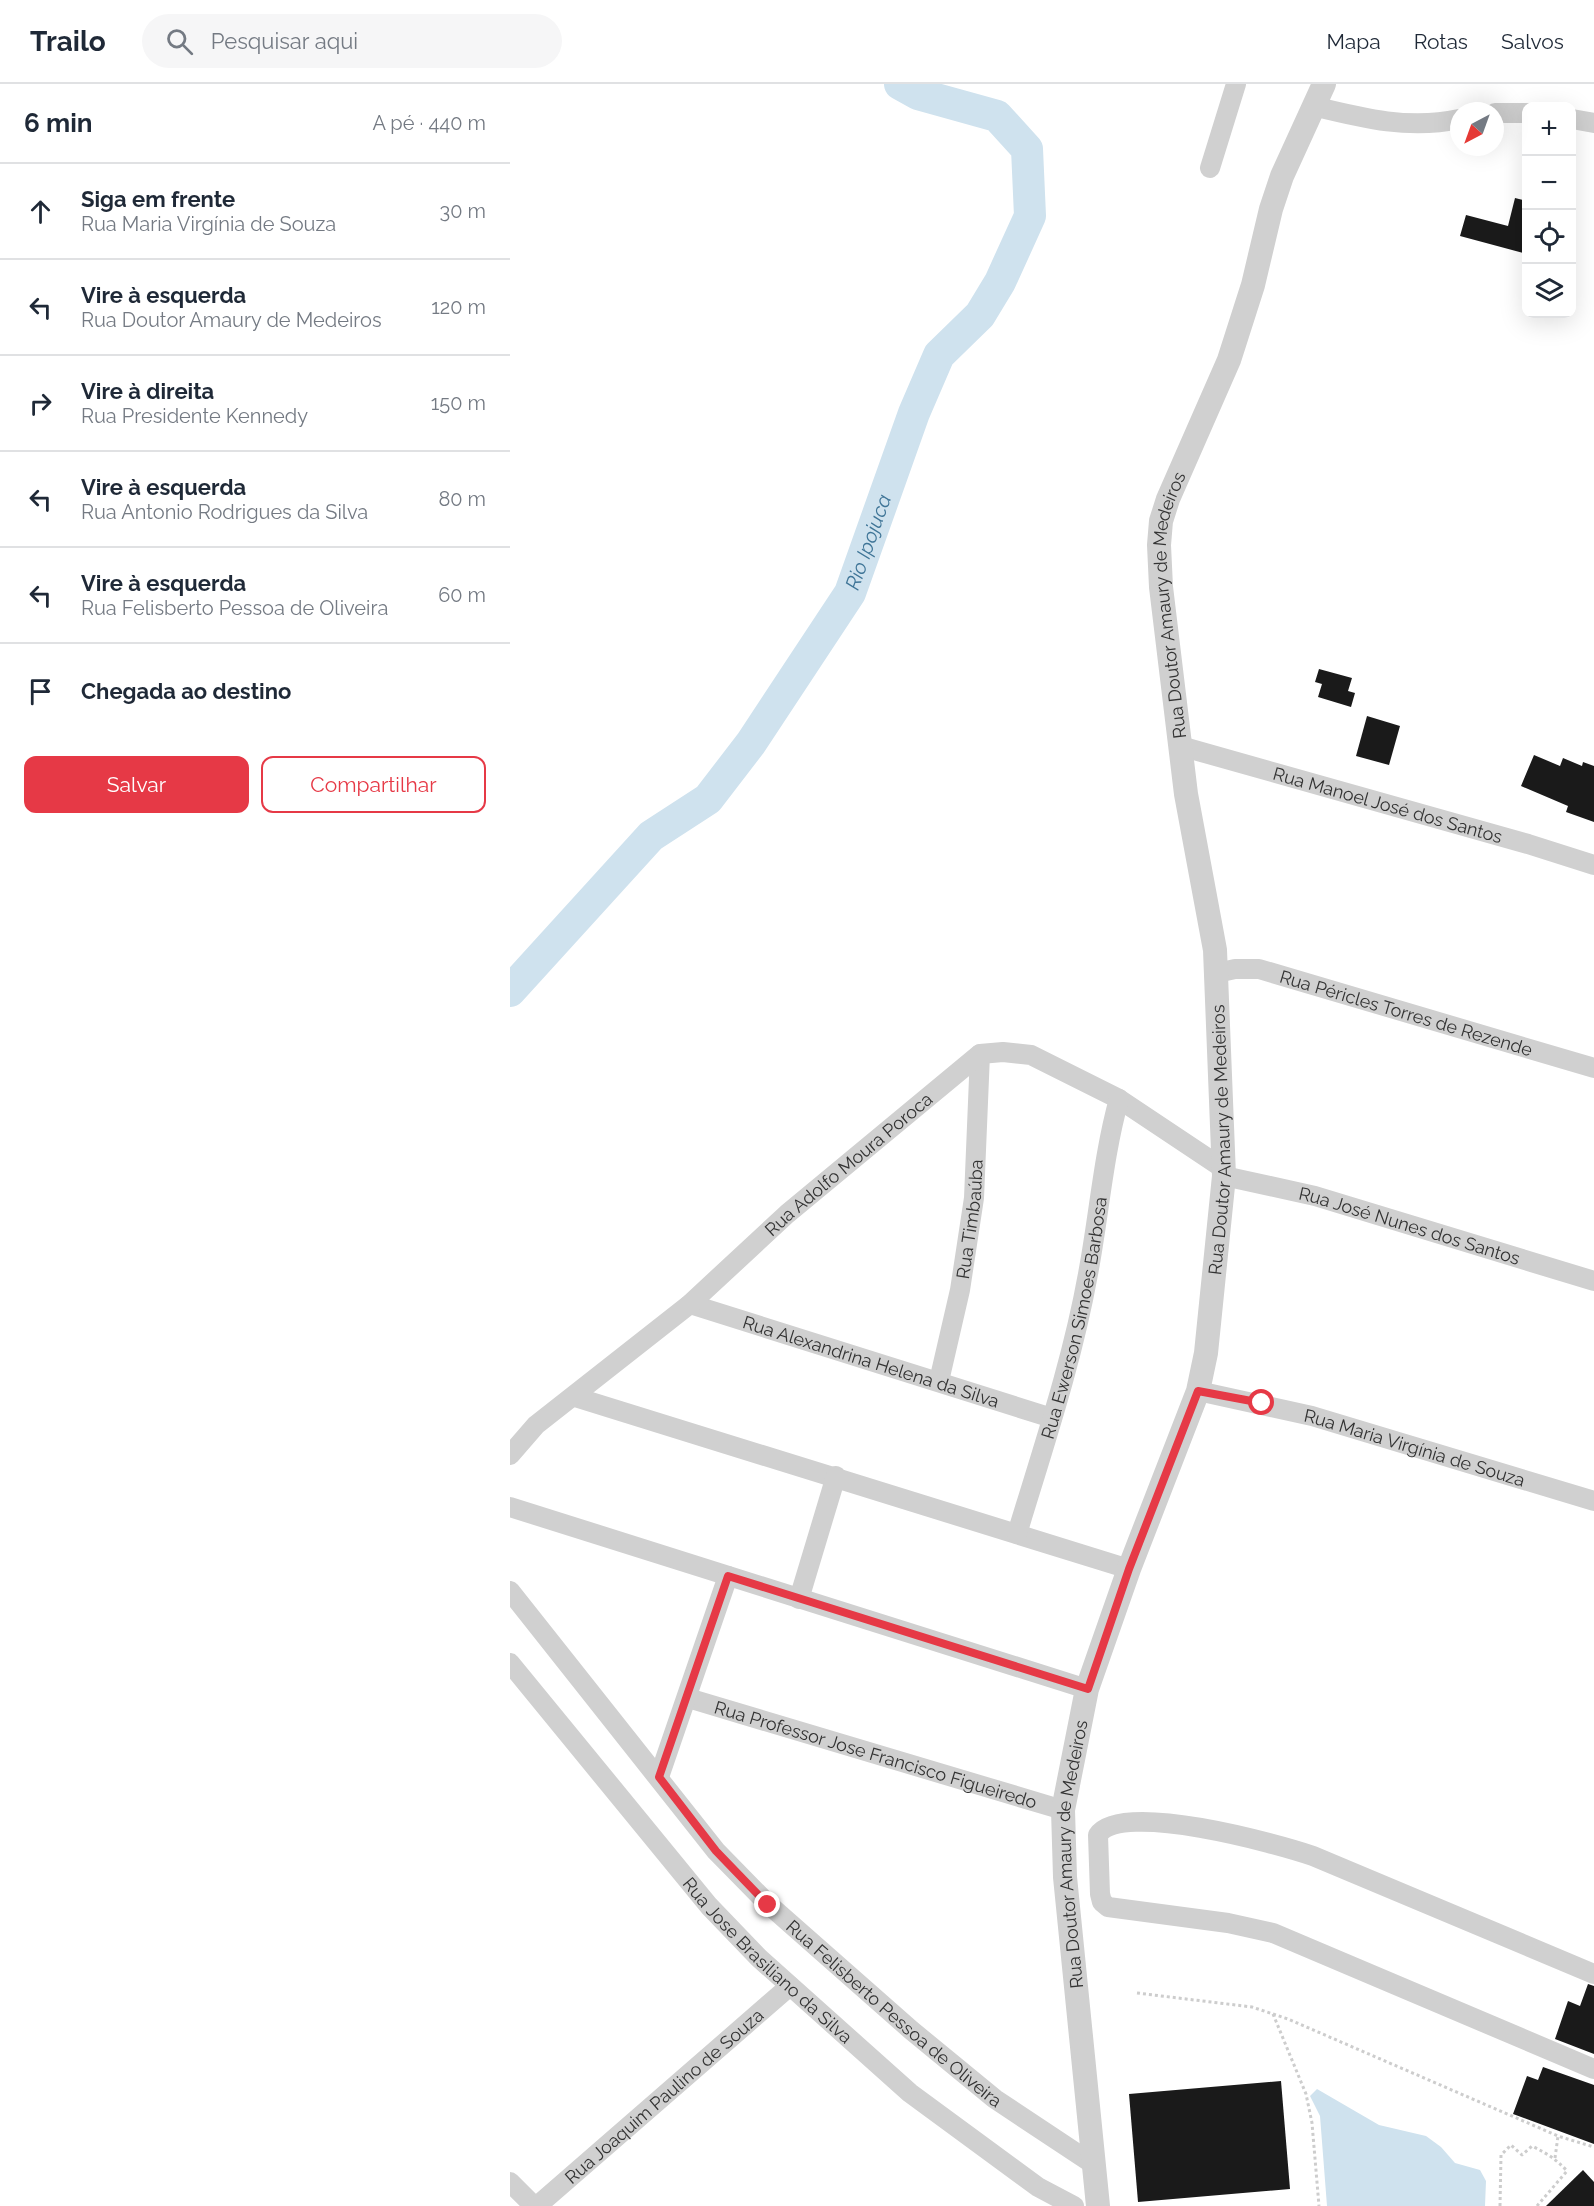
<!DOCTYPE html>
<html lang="pt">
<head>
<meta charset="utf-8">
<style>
  :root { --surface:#fff; --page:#f6f6f7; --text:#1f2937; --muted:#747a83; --line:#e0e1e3; --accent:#e63946 }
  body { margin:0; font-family:Raleway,sans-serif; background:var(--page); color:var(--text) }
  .controls { position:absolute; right:18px; top:18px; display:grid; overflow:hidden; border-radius:12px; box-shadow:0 6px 24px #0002 }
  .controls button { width:54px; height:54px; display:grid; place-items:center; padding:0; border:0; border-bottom:2px solid var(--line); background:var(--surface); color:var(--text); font:30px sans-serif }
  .compass { position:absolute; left:940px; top:18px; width:54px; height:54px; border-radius:50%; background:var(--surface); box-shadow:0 6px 24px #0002; rotate:221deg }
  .stop { position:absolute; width:18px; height:18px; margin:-14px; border:4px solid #e63946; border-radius:50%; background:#fff }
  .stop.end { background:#e63946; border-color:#fff; box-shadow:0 2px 6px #0008 }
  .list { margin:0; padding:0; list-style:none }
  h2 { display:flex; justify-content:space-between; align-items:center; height:78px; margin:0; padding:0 24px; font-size:26px }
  h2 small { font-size:20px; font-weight:400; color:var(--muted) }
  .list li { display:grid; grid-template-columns:39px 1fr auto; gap:18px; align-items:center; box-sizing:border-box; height:96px; padding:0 24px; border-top:2px solid var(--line) }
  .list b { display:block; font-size:22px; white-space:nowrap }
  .list p { margin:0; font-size:20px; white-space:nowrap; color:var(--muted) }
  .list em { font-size:20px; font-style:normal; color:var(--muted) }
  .actions { display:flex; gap:12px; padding:18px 24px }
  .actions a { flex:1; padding:14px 0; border:2px solid var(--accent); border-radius:12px; text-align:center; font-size:21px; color:var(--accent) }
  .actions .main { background:var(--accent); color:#fff }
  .icon { flex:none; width:33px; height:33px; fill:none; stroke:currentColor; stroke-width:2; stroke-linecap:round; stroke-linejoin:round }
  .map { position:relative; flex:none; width:1084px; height:2122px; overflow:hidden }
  header { display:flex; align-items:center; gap:36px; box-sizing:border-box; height:84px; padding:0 30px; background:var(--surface); border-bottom:2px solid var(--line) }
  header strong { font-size:28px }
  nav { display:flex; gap:33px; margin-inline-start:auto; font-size:21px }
  .search { width:420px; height:54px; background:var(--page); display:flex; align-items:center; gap:15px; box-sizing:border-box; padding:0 21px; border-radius:33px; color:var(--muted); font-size:22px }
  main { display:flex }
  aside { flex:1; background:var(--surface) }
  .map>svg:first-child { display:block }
  .water { fill:#cfe2ee }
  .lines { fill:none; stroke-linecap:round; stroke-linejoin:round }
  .river { stroke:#cfe2ee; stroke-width:32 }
  .building { fill:#1a1a1a }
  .path { stroke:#cdcdcd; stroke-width:3; stroke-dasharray:3 3; stroke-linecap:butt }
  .minor { stroke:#d0d0d0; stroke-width:20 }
  .tertiary { stroke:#d0d0d0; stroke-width:24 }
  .route { stroke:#e63946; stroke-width:8 }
  .labels { text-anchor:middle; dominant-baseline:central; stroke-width:6; stroke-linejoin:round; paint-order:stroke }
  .street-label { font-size:18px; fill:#333; stroke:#fff }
  .water-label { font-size:20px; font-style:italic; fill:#3f7597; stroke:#fff }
</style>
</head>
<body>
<header>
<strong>Trailo</strong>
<div class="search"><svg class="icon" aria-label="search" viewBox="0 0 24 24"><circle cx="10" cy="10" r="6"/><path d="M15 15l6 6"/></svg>Pesquisar aqui</div>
<nav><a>Mapa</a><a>Rotas</a><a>Salvos</a></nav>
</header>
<main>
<aside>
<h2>6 min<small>A pé · 440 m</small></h2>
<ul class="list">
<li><svg class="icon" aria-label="ahead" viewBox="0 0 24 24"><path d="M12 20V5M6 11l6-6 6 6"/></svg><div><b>Siga em frente</b><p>Rua Maria Virgínia de Souza</p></div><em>30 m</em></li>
<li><svg class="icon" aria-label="left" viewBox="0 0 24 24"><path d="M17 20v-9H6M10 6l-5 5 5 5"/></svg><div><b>Vire à esquerda</b><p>Rua Doutor Amaury de Medeiros</p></div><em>120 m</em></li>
<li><svg class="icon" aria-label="right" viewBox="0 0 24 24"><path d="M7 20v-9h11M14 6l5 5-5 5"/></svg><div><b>Vire à direita</b><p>Rua Presidente Kennedy</p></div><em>150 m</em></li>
<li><svg class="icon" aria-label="left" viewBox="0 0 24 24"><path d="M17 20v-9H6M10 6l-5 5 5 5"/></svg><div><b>Vire à esquerda</b><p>Rua Antonio Rodrigues da Silva</p></div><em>80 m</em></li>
<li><svg class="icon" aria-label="left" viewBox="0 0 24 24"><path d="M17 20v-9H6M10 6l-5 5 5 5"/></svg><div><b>Vire à esquerda</b><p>Rua Felisberto Pessoa de Oliveira</p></div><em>60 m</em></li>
<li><svg class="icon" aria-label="arrive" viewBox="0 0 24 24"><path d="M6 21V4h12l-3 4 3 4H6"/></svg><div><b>Chegada ao destino</b></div></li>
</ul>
<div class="actions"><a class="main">Salvar</a><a>Compartilhar</a></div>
</aside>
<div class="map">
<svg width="1084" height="2122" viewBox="0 0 1084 2122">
  <rect width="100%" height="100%" fill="#fff"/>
  <!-- water -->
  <path class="water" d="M807 2005 869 2041 916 2052 931 2063 945 2079 970 2086 976 2097 975 2122H817L810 2032 800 2012Z"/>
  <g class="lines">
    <!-- river -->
    <path class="river" id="s1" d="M0 907 141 752 198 715 241 659 340 509 404 329 429 271 470 231 490 198 520 132 517 65 487 32 408 10 390 0"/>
  </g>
  <!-- building -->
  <g class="building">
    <path d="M1005 114 1017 117V170L950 152 956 131 998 142Z"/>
    <path d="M809 585 842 594 838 607 845 609 841 623 808 613 812 600 805 598Z"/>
    <path d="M857 632 890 642 879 681 846 672Z"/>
    <path d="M1024 671 1050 682 1053 674 1072 682 1073 678 1084 682V738L1056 728 1058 722 1011 702Z"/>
    <path d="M1078 1900 1084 1902V1970L1045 1955 1058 1917 1070 1922Z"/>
    <path d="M1033 1983 1084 2001V2060L1003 2030 1017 1992 1028 1996Z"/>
    <path d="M771 1997 780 2105 628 2118 619 2010Z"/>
    <path d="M1073 2086 1084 2098V2122H1036Z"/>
  </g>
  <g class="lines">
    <!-- path -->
    <g class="path">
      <path d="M627 1909 742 1923 778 1935 1048 2052 1084 2063"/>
      <path d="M763 1930 796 2010 802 2039 809 2122"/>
      <path d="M1045 2074 1048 2052"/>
      <path d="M990 2122 991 2071 1001 2061 1012 2071 1022 2062C1036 2069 1046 2075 1057 2087L1027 2122"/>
    </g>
    <!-- minor -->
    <g class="minor">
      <path d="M803 22C852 34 899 46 949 35"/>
      <path d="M985 29H1017"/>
      <path d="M1062 35 1084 39"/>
      <path d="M700 84 726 0"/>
      <path id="s2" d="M670 662 1018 760 1084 781"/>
      <path id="s3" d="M707 889 725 885H749L1084 984"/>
      <path id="s4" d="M714 1092 805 1112 1084 1197"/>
      <path id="s5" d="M180 1220 542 1334"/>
      <path id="s6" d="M429 1297 450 1206 464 1114 470 970"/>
      <path id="s7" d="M688 1307 802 1332 1084 1417"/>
      <path d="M65 1313 619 1485"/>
      <path id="s8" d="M0 1371 26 1341 180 1220 277 1130 470 970 493 968 521 971 609 1015 714 1085"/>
      <path d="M0 1423 577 1605"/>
      <path id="s9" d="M507 1450C533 1364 562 1279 578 1190 589 1132 593 1073 609 1015"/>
      <path id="s10" d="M0 1507 206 1767 258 1820 401 1946 485 2015 583 2080"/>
      <path d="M289 1515 326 1392"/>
      <path id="s11" d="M0 1579 199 1822 249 1874 400 2009 528 2103 564 2122"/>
      <path id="s12" d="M178 1614 553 1726"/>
      <path d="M149 1693 218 1492"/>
      <path d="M1084 1890 803 1772C768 1760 610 1716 588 1751L590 1810 592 1818 598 1823 718 1839 763 1849 1084 1985"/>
      <path d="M0 2098 24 2122"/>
      <path id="s13" d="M27 2122 280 1902"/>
    </g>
    <!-- tertiary -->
    <path class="tertiary" id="s14" d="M588 2122 555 1793 553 1726 577 1605 619 1485 688 1307 696 1269 714 1092 705 866 676 710 651 503 649 461 651 437 658 415 719 276 743 201 761 125 772 92 814 0"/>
  </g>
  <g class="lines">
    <!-- route -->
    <path class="route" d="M258 1821 206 1767 149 1693 218 1492 578 1605 619 1485 688 1307 752 1319"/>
  </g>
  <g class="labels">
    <!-- street labels -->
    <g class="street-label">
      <text stroke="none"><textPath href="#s14" startOffset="1632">Rua Doutor Amaury de Medeiros</textPath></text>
      <text stroke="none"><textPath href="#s2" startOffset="216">Rua Manoel José dos Santos</textPath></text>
      <text stroke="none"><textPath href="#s3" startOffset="196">Rua Péricles Torres de Rezende</textPath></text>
      <text stroke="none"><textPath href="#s14" startOffset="1092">Rua Doutor Amaury de Medeiros</textPath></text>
      <text stroke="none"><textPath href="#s8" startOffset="447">Rua Adolfo Moura Poroca</textPath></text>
      <text stroke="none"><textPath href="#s6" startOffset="165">Rua Timbaúba</textPath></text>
      <text stroke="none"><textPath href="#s4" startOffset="192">Rua José Nunes dos Santos</textPath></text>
      <text stroke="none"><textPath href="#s9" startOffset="224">Rua Ewerson Simoes Barbosa</textPath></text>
      <text stroke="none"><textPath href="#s5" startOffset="190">Rua Alexandrina Helena da Silva</textPath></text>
      <text stroke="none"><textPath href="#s7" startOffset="224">Rua Maria Virgínia de Souza</textPath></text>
      <text stroke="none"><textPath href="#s12" startOffset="196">Rua Professor Jose Francisco Figueiredo</textPath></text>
      <text stroke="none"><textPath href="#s14" startOffset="354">Rua Doutor Amaury de Medeiros</textPath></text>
      <text stroke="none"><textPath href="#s11" startOffset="394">Rua Jose Brasiliano da Silva</textPath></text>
      <text stroke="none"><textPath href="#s10" startOffset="573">Rua Felisberto Pessoa de Oliveira</textPath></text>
      <text stroke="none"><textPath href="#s13" startOffset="168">Rua Joaquim Paulino de Souza</textPath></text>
    </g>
    <!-- water labels -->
    <g class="water-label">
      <text stroke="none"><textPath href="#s1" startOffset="582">Rio Ipojuca</textPath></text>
    </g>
  </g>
</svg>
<div class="controls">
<button>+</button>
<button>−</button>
<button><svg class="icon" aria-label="locate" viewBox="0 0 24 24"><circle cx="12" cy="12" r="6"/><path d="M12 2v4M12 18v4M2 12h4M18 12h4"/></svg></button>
<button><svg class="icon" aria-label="layers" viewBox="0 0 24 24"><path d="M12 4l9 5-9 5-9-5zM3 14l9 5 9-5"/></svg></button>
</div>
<svg class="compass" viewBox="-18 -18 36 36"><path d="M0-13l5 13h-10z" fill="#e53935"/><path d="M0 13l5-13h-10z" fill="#747a83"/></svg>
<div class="stop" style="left:752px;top:1319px"></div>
<div class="stop end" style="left:258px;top:1821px"></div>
</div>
</main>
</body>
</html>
